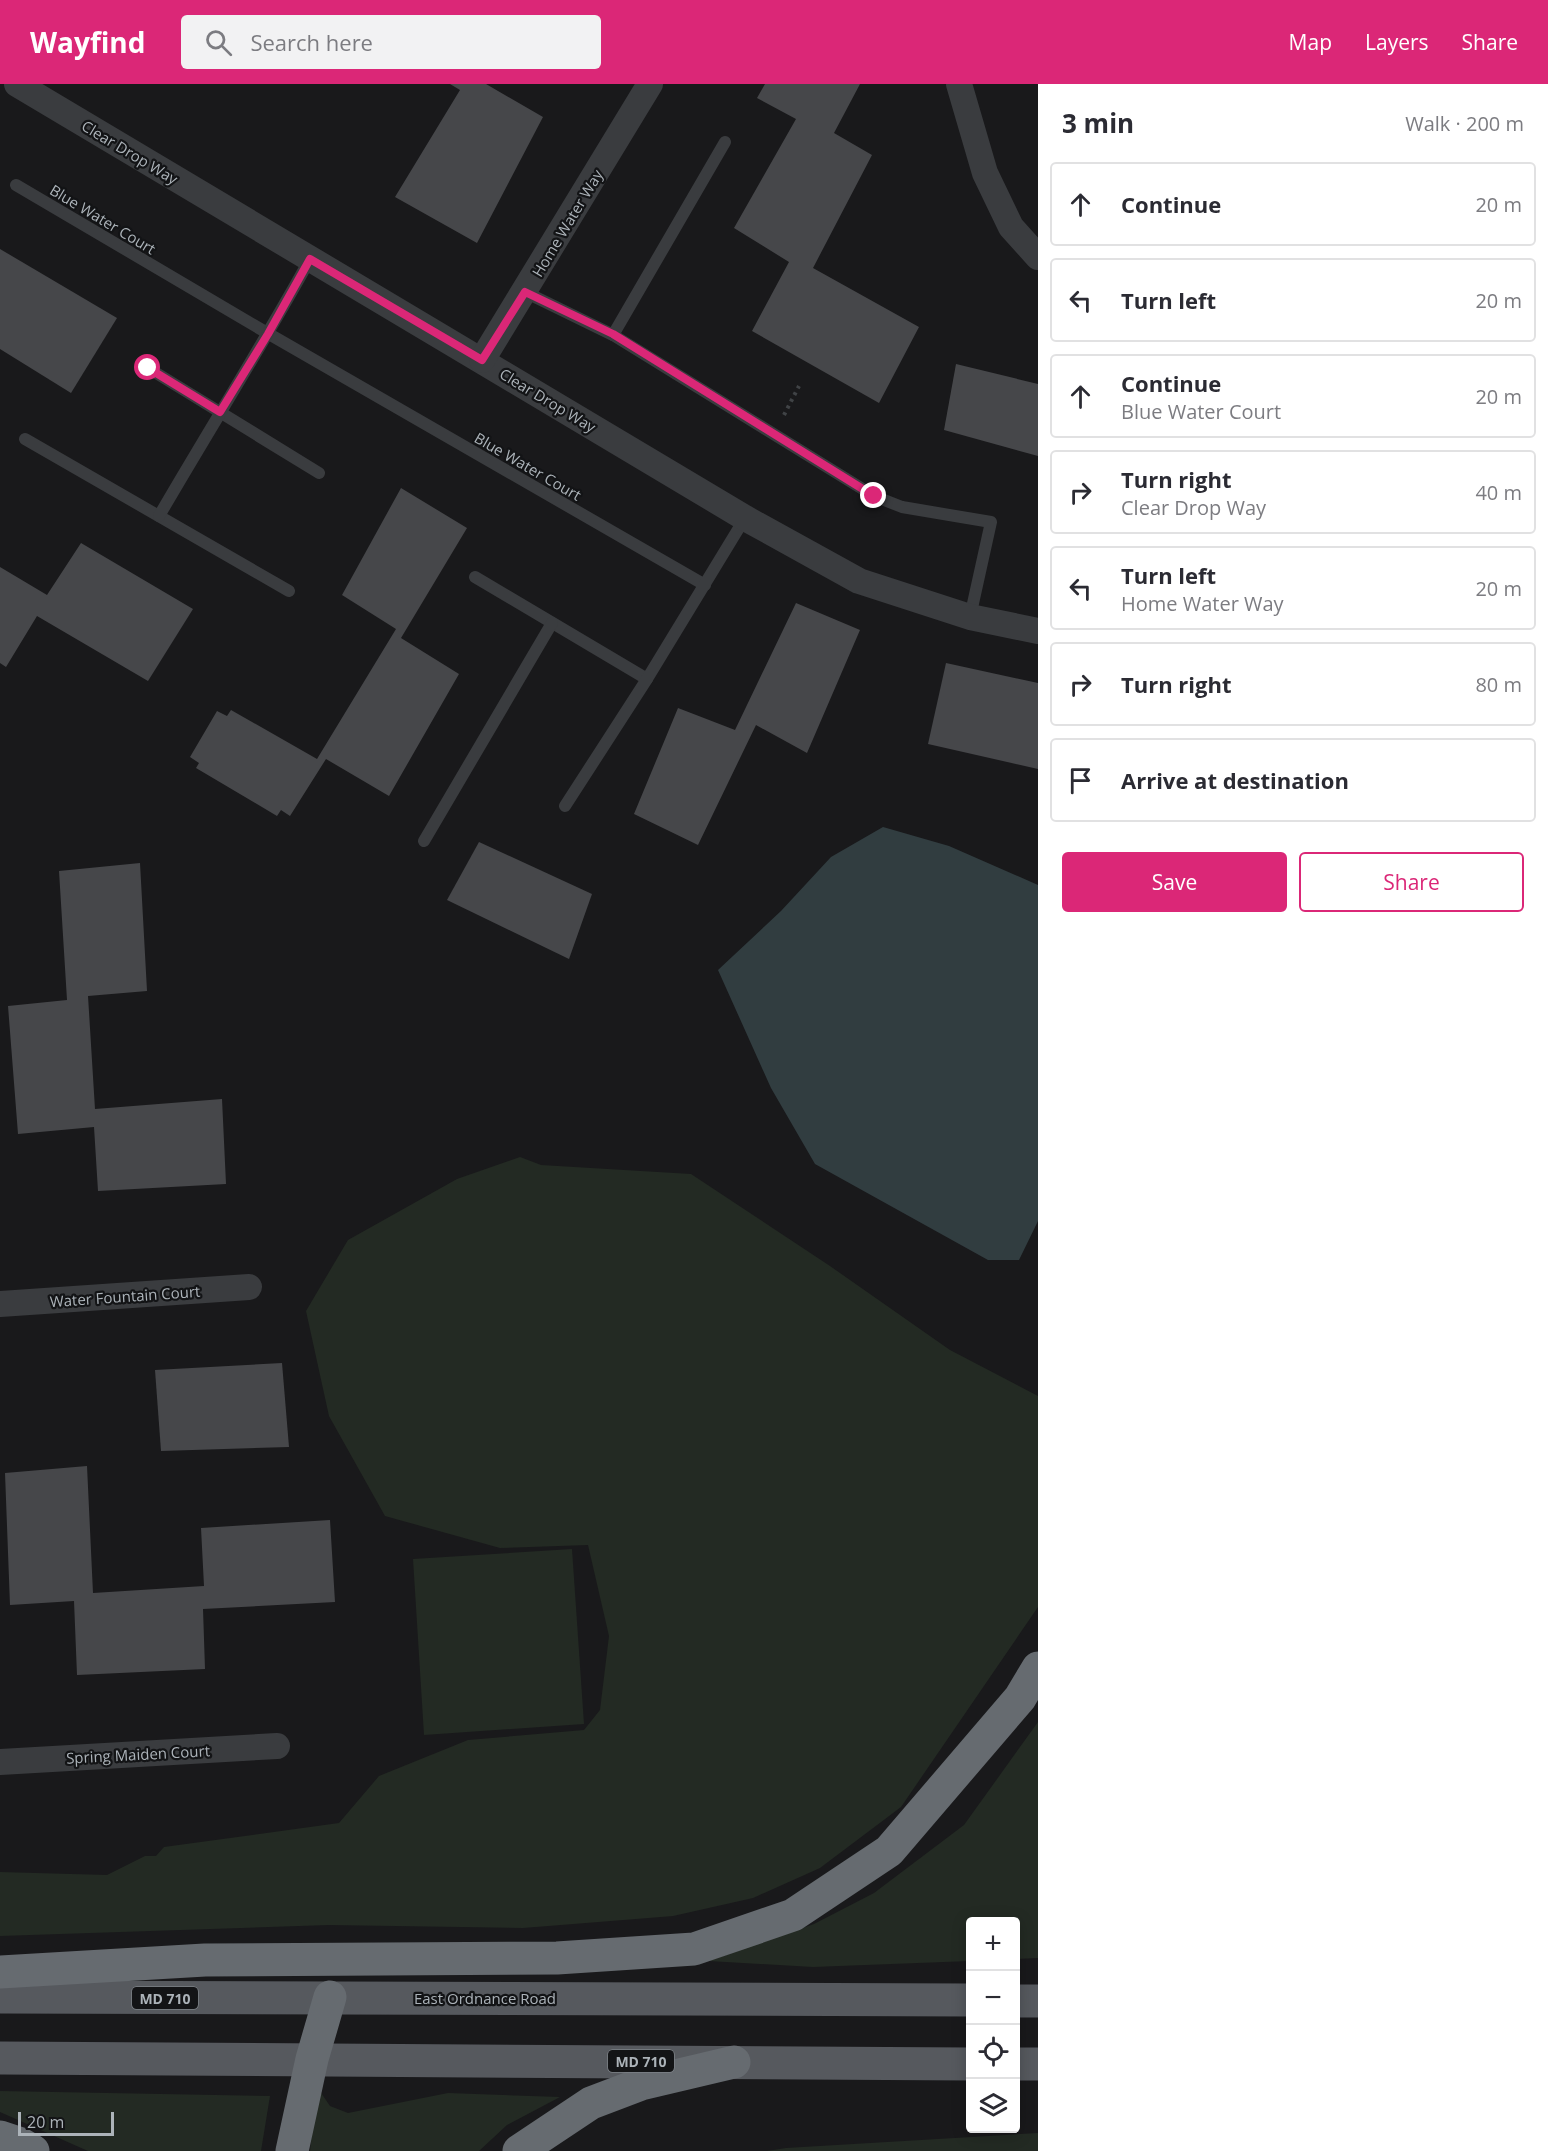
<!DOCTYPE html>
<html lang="en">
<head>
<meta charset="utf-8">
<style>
  :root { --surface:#fff; --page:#f2f2f3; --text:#2b2b33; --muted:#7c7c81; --line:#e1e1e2; --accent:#db2777 }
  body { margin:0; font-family:"Open Sans",sans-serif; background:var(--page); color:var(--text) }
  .controls { position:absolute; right:18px; bottom:18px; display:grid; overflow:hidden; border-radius:6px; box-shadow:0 3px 15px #0003 }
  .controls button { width:54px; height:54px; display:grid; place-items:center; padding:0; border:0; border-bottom:2px solid var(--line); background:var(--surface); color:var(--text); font:30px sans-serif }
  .scale { position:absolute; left:18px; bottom:15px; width:96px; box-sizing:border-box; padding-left:6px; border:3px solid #acb3b9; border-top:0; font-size:16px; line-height:21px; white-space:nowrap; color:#acb3b9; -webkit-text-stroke:4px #131416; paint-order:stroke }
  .stop { position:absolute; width:18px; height:18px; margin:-14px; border:4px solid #db2777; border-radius:50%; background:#fff }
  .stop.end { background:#db2777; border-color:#fff; box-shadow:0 2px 6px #0008 }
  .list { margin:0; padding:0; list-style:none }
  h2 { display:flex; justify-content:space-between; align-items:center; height:78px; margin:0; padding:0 24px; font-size:26px }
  h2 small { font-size:20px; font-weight:400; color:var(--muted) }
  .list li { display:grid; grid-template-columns:39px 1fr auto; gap:18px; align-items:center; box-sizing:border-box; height:84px; margin:0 12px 12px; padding:0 12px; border:2px solid var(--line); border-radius:6px }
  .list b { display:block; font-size:22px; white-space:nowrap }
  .list p { margin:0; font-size:20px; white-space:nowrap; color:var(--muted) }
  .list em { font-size:20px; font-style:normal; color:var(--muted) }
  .actions { display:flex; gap:12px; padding:18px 24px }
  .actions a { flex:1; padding:14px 0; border:2px solid var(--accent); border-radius:6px; text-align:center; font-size:21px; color:var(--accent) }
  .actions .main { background:var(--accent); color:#fff }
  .icon { flex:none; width:33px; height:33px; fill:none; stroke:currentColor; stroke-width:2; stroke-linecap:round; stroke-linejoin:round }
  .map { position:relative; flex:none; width:1038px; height:2067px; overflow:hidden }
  header { display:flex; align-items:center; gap:36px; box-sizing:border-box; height:84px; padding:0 30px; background:var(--accent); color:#fff }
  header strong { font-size:28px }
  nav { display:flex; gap:33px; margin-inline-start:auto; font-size:21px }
  .search { width:420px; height:54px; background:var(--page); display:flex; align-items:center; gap:15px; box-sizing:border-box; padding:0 21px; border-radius:6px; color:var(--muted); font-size:22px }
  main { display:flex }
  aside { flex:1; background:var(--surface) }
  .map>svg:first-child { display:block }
  .green { fill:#232a23 }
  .water { fill:#313d40 }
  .building { fill:#46474a }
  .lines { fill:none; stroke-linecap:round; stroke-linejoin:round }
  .path { stroke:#404346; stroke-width:4; stroke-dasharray:3 4.5; stroke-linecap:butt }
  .lane { stroke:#3a3c3f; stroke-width:12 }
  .street { stroke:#3a3c3f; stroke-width:26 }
  .primary { stroke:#56595e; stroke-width:33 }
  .highway { stroke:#666b70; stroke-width:33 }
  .route { stroke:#db2777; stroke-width:8 }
  .labels { text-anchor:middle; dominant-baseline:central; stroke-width:4.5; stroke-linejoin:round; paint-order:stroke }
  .shield { fill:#131416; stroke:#7e8388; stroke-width:1.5 }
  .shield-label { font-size:14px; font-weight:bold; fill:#acb3b9 }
  .street-label { font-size:15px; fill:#acb3b9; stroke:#131416 }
</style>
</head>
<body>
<header>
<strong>Wayfind</strong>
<div class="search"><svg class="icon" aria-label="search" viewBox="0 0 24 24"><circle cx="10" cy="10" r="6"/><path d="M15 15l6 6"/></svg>Search here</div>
<nav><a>Map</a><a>Layers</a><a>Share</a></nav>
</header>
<main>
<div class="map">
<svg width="1038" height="2067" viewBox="0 0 1038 2067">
  <rect width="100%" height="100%" fill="#19191b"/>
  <!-- green -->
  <g class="green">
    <path d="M520 1073 541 1081 691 1090 830 1182 950 1266 1038 1312V1523L901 1723 820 1784 753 1814 673 1832 523 1844 329 1841 0 1852V1788L107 1791 145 1772H156L164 1763 339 1739 379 1692 468 1656 584 1646 600 1626 609 1552 588 1461 500 1464 385 1432 329 1332 306 1227 348 1156 457 1095Z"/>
    <path d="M572 1465 584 1640 424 1651 413 1475Z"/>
    <path d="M1038 1638V1874L1016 1875V1838H970V1877L813 1883 709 1877 814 1840 874 1809 964 1741Z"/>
    <path d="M317 2003 330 2022 348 2029 448 2009 560 2013 507 2041 479 2067H310Z"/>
    <path d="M0 2007 270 2012 261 2067H88L0 2028Z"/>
    <path d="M1038 2049V2067H767L786 2064Z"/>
  </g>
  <!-- water -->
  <path class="water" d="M883 743 949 762 1038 801V1137L1019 1176H988L815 1080 771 1004 718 886 781 827 831 773Z"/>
  <!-- building -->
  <g class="building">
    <path d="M450 0H486L543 33 477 159 395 113 460 6Z"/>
    <path d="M765 0H860L834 49 872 71 813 184 919 243 879 319 752 247 789 178 734 144 796 35 757 14Z"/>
    <path d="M0 165 117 234 71 309 0 265Z"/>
    <path d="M956 280 1038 300V372L944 346Z"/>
    <path d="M401 404 467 444 401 554 459 590 389 712 326 675 290 732 281 726 277 732 196 684 199 679 190 673 217 627 227 632 231 626 317 675 396 545 342 511Z"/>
    <path d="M81 459 193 525 148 597 37 532 6 583 0 579V483L47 511Z"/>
    <path d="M796 519 860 546 807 669 756 641 698 761 634 730 678 624 735 646Z"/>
    <path d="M946 579 1038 599V685L928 660Z"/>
    <path d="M479 758 592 810 569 875 447 816Z"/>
    <path d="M140 779 147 907 88 912 95 1025 222 1015 226 1100 98 1107 94 1043 18 1050 8 922 67 916 59 787Z"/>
    <path d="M282 1279 289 1363 161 1367 155 1286Z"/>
    <path d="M87 1382 93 1509 204 1502 201 1444 330 1436 335 1518 203 1525 205 1585 77 1591 74 1517 10 1521 5 1389Z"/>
  </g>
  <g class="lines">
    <!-- path -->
    <path class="path" d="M784 331 799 302"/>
    <!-- lane -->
    <g class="lane">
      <path d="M16 101 269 250 705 501"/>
      <path d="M525 208 613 251 874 412 902 423 991 438 970 533"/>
      <path d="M613 251 725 58"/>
      <path d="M148 284 319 389"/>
      <path d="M25 355 289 507"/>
      <path d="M159 432C209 346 262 262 310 175"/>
      <path d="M475 493 647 595"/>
      <path d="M565 722 647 595 745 434"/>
      <path d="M424 757 552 539"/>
    </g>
    <!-- street -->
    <g class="street">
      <path d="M17 0 745 434 859 497 970 533 1038 547"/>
      <path d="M959 0 985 89 1011 143 1038 173"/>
      <path d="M482 276 650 0"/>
      <path d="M0 1220 249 1203"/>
      <path d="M0 1678 277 1662"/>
    </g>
    <!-- primary -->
    <g class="primary">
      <path d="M0 1913 970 1916"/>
      <path d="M1016 1917H1038"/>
      <path d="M0 1974 970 1980"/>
      <path d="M1016 1980H1038"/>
    </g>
    <!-- highway -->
    <g class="highway">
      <path d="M0 1888 205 1876 557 1874 694 1865 793 1831 889 1767 1020 1614 1038 1584"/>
      <path d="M0 2053 21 2060 33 2067"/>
      <path d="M292 2067 312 1975 330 1913"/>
      <path d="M519 2067 591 2019 641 2000 734 1978"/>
    </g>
  </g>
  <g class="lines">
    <!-- route -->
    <path class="route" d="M148 284 220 328 268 250 310 175 482 276 525 208 613 250 874 412"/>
  </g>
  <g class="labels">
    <!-- shield labels -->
    <g class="shield">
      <rect x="132" y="1903" width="66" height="22" rx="4.5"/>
      <rect x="608" y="1966" width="66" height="22" rx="4.5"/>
    </g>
    <g class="shield-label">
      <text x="165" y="1914">MD 710</text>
      <text x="641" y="1977">MD 710</text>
    </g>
    <!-- street labels -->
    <g class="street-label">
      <text transform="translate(130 68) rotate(31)">Clear Drop Way</text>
      <text transform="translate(103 135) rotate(31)">Blue Water Court</text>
      <text transform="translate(567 139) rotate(-59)">Home Water Way</text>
      <text transform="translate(548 316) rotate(31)">Clear Drop Way</text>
      <text transform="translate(528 382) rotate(30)">Blue Water Court</text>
      <text transform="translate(125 1212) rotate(-4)">Water Fountain Court</text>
      <text transform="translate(138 1670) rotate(-3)">Spring Maiden Court</text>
      <text x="485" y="1914">East Ordnance Road</text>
    </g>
  </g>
</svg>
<div class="controls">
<button>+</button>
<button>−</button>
<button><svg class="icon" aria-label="locate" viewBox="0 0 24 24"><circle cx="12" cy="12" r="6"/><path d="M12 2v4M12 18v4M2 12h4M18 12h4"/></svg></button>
<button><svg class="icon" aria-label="layers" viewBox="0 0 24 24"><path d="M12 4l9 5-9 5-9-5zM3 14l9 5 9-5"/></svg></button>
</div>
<div class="scale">20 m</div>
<div class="stop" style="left:148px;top:284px"></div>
<div class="stop end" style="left:874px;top:412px"></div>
</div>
<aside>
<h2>3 min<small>Walk · 200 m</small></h2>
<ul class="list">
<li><svg class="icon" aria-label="ahead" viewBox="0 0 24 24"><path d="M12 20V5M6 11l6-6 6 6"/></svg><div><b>Continue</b></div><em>20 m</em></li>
<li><svg class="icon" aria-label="left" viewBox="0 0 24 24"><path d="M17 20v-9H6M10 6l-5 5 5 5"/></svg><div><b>Turn left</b></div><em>20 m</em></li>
<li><svg class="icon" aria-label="ahead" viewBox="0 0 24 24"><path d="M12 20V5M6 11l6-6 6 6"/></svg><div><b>Continue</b><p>Blue Water Court</p></div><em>20 m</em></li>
<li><svg class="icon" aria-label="right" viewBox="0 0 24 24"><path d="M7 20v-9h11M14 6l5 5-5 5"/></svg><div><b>Turn right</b><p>Clear Drop Way</p></div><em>40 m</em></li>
<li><svg class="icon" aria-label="left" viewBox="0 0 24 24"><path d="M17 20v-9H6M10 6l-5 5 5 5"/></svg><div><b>Turn left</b><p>Home Water Way</p></div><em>20 m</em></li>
<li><svg class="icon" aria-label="right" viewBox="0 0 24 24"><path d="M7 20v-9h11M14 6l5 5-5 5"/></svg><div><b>Turn right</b></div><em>80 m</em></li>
<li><svg class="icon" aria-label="arrive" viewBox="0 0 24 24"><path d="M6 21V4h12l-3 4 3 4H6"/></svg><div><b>Arrive at destination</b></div></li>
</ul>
<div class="actions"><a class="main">Save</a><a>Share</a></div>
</aside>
</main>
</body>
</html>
